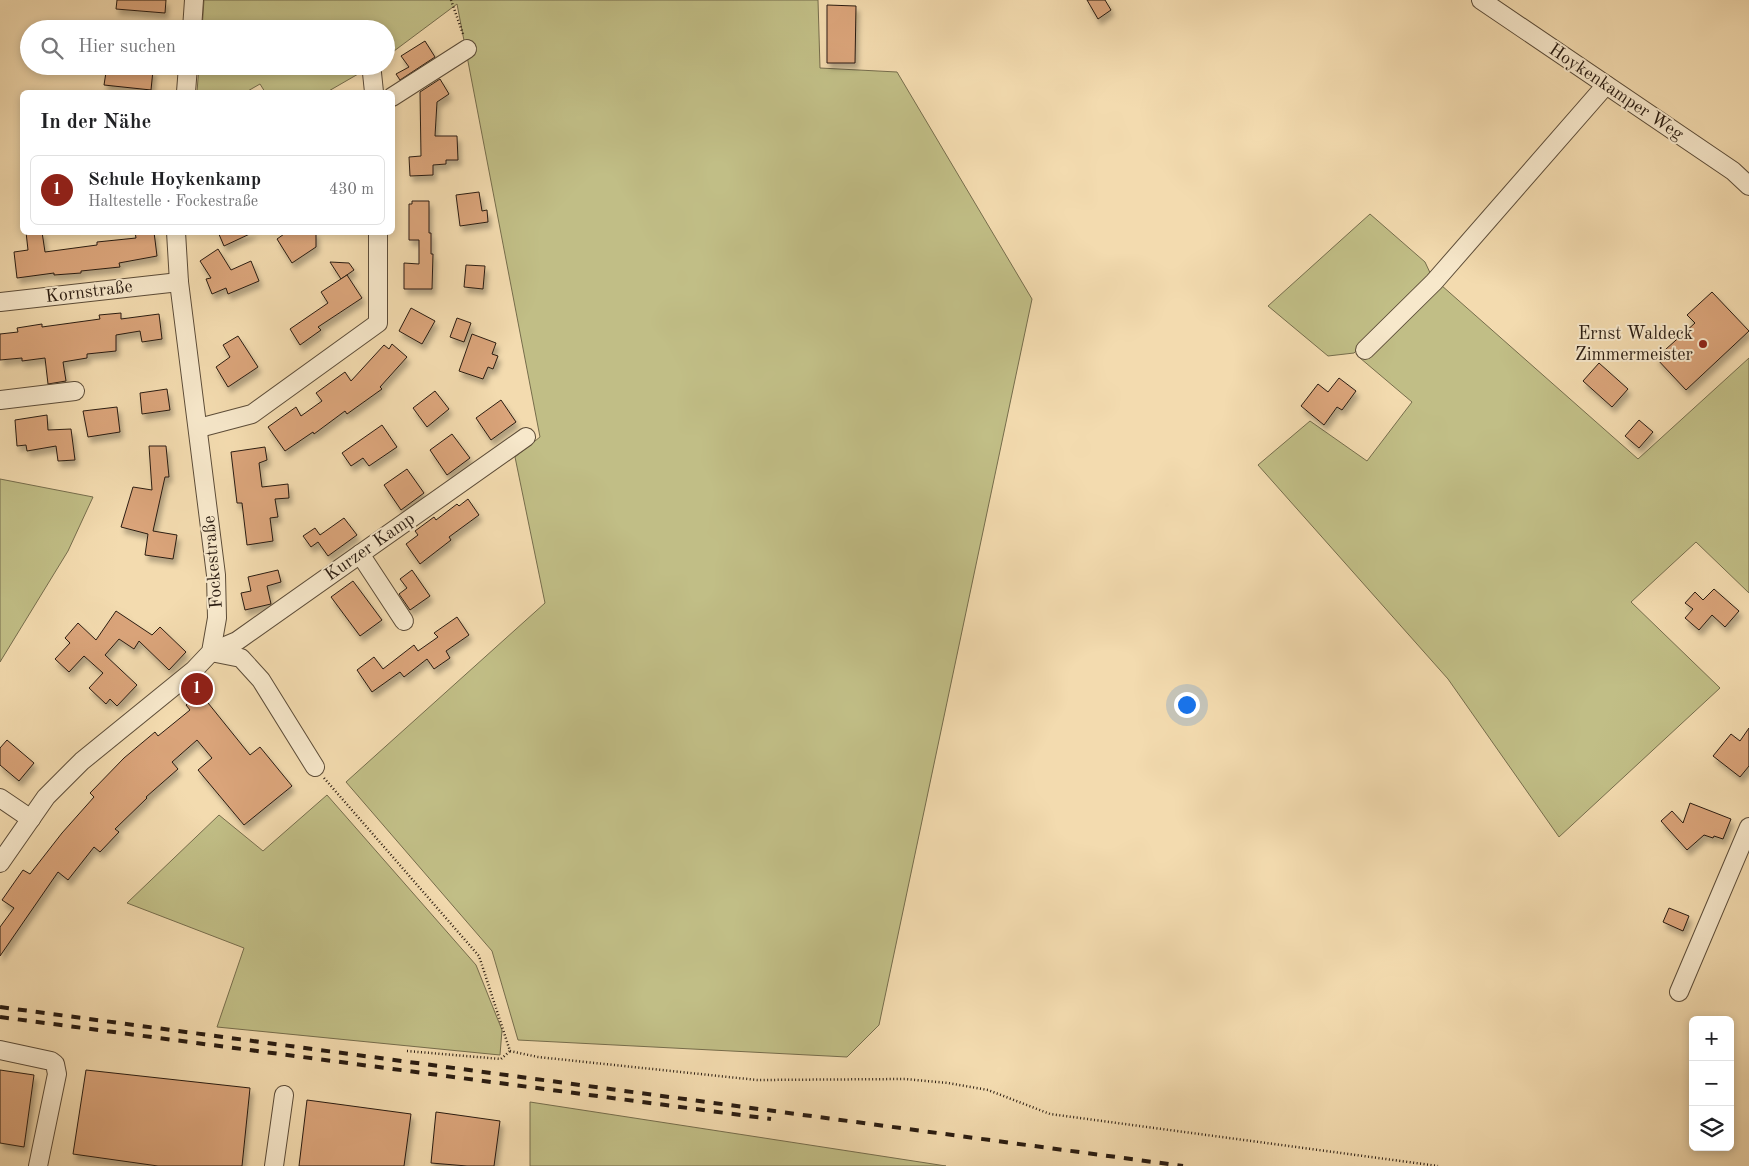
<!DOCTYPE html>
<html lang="de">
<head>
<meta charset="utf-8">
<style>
  :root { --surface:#fff; --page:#f2f2f2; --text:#202124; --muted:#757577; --line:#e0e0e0; --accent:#8f2418 }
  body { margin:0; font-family:"Old Standard TT",serif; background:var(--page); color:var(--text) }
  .controls { position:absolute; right:15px; bottom:15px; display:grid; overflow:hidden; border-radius:8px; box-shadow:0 2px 8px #0003 }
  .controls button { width:45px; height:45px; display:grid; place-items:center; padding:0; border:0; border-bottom:1px solid var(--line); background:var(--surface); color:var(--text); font:25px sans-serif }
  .you { position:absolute; left:1186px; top:704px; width:18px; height:18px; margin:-12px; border:4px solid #fff; border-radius:50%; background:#1a73e8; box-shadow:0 0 0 8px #1a73e833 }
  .badge { display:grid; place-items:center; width:32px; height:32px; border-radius:50%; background:var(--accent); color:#fff; font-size:16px; font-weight:700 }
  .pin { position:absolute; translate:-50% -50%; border:2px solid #fff; box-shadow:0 1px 5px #0006 }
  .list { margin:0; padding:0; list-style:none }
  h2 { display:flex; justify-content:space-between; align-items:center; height:65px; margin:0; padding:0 20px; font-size:21px }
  h2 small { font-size:16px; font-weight:400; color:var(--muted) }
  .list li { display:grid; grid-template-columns:32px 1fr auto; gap:15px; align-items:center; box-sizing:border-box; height:70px; margin:0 10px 10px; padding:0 10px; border:1px solid var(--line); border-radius:8px }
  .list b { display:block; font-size:19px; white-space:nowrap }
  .list p { margin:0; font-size:16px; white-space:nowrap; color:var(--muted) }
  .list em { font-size:16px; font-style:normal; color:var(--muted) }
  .icon { flex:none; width:28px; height:28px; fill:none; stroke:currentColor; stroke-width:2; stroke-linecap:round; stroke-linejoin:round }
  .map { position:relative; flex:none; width:1749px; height:1166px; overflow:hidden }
  .search { position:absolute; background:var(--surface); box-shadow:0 2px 8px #0003; left:20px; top:20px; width:375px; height:55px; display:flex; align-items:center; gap:12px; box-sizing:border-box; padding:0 18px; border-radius:28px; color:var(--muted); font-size:19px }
  .panel { position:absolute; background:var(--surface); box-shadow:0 2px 8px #0003; left:20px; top:90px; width:375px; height:145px; border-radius:8px }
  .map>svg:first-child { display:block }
  .green { fill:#c1be86; stroke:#766d4c }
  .building { fill:#daa47a; stroke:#2a1c11; filter:url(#shadow) }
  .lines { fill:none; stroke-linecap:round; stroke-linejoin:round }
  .minor-casing { stroke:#5c4c38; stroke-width:20 }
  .path { stroke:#2a1c11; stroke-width:2.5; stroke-dasharray:1 2.5; stroke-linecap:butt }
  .minor { stroke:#f7e8cb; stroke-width:18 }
  .rail { stroke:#2a1c11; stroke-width:4; stroke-dasharray:9 9; stroke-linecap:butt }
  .poi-dot { fill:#8f2418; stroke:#f7e8cb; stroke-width:2 }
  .labels { text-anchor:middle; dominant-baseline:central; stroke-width:4; stroke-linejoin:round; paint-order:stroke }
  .street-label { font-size:18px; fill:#2a1c11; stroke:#f7e8cb }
  .poi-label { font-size:18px; fill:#2a1c11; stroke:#f7e8cb; text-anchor:end }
</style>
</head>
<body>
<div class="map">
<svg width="1749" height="1166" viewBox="0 0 1749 1166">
  <defs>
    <filter id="shadow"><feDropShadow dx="3" dy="5.5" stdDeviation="2.5" flood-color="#0004"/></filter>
  </defs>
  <rect width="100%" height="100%" fill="#f3dbaf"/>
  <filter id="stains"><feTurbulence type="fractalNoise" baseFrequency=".004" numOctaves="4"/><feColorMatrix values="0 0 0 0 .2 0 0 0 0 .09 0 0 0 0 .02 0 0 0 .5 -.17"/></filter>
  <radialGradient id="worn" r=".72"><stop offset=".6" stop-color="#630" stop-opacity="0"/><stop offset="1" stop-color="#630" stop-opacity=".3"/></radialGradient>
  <!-- green -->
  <g class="green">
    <path d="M204 0H818L820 68 897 72 1032 299 879 1025 847 1057 518 1040 492 951 346 782 545 603 515 457 540 437 457 4 386 57V29H202Z"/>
    <path d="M199 66H372L327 92H265L260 84 246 92H197Z"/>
    <path d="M1370 214 1425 262 1432 277 1354 353 1328 356 1268 306Z"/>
    <path d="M1441 285 1638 459 1749 358V593L1696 542 1631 602 1720 688 1559 837 1448 679 1258 465 1310 421 1367 461 1412 402 1360 358 1393 331Z"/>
    <path d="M0 479 93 497 68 551 0 662Z"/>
    <path d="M327 795 476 965 502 1030 500 1055 217 1027 244 948 127 903 219 815 263 851Z"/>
    <path d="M530 1102 946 1166H530Z"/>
  </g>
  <!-- building -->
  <g class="building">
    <path d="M117 0H166L165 13 116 9Z"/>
    <path d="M1087 0H1105L1111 10 1098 19Z"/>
    <path d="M827 5 856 6 855 63H827Z"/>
    <path d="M425 41 435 57 400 80 396 74 409 67 401 56Z"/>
    <path d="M107 66 153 70 151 90 104 85Z"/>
    <path d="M440 79 449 94 437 102 435 136H457L458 160H446V164L433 165V175L410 176 409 157 421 156 420 92Z"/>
    <path d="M479 192 482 211 487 210 488 222 460 226 456 195Z"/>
    <path d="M412 201H429V233H431V254H433L432 289H404V263L419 264V240H409V204H412Z"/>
    <path d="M26 232H42L45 252 97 245V242L136 238 135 232H154L157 256 119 263 120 267 81 271V273L54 275V273L17 278 14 252 28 250Z"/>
    <path d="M218 232H254L224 246Z"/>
    <path d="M287 232H316V247L292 263 277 239Z"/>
    <path d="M218 249 231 270 251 261 259 281 228 294 226 288 212 294 206 279 211 278 200 261Z"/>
    <path d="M330 262 349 263 354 270 341 279Z"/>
    <path d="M466 265 485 266 483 289 464 287Z"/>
    <path d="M347 275 362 298 318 327 321 330 300 345 290 329 328 303 321 292Z"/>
    <path d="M1712 292 1749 331 1686 390 1656 358 1695 323 1687 315Z"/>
    <path d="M411 308 435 321 422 344 399 331Z"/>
    <path d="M121 313V319L159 314 162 339 142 342 140 331 116 335V351L87 354V358L63 362 66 381 48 384 45 358 22 361V358L0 360V334L18 332 17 328 42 324V327L100 319 99 315Z"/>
    <path d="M457 318 471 323 464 342 450 337Z"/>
    <path d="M472 334 496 343 492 354 498 356 493 369 488 367 483 379 459 371Z"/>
    <path d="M238 336 258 367 228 387 216 367 230 357 223 345Z"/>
    <path d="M392 344 407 357 380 387 382 389 347 414 345 411 314 434 313 432 285 451 268 427 296 407 301 416 322 401 316 393 345 372 351 381 384 345 389 349Z"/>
    <path d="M1599 363 1628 389 1612 407 1583 381Z"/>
    <path d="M1339 378 1356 391 1342 410 1337 407 1324 425 1301 406 1318 384 1328 392Z"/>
    <path d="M167 389 170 410 142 414 140 393Z"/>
    <path d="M435 391 449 409 427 427 413 408Z"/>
    <path d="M501 400 516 422 491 440 476 418Z"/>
    <path d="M117 407 120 432 88 437 83 411Z"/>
    <path d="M47 415 48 430 71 429 75 460 58 461 56 446 27 451 26 445 17 446 15 420Z"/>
    <path d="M1639 420 1653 432 1639 448 1625 436Z"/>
    <path d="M382 425 397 447 369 466 363 458 351 466 342 453Z"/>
    <path d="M452 434 470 458 447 475 430 450Z"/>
    <path d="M149 446H166L169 477H165L153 531 177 535 173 559 145 555 148 534 121 527 133 487 152 490Z"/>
    <path d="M265 447 267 460 259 463 262 487 288 484 289 498 275 499 278 517 270 518 273 541 247 545 242 503H237L231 452Z"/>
    <path d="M407 469 424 493 401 510 384 485Z"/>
    <path d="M468 499 479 515 449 537 451 540 420 564 406 544 418 535 415 531 434 517 436 520 457 504 459 506Z"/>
    <path d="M344 518 357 535 328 556 318 542 311 547 303 536 315 528 320 535Z"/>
    <path d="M278 570 281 582 267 586 271 604 245 610 241 593 251 591 248 577Z"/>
    <path d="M412 570 430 596 410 610 399 594 407 588 400 579Z"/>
    <path d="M353 581 382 620 360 636 331 597Z"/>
    <path d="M1714 589 1739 611 1725 627 1712 615 1699 630 1685 618 1693 609 1685 603 1695 592 1703 600Z"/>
    <path d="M116 611 152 635 160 627 186 652 169 670 139 641 134 649 119 639 105 655 137 685 117 706 110 699 106 704 89 688 103 673 84 656 69 672 55 659 70 643 65 638 78 623 96 640Z"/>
    <path d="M457 617 469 635 446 651 450 658 434 669 427 659 404 677 400 672 372 692 357 670 374 657 383 669 414 645 418 651 438 637 434 633Z"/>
    <path d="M200 693 250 755 260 747 292 786 244 825 198 770 212 758 197 740 172 762 178 769 146 797 147 798 115 829 119 832 100 852 94 847 68 880 58 872 0 956V927L14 908 2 900 23 870 30 874 62 833 94 797 90 793 124 758 155 732 158 736 190 710 186 705Z"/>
    <path d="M1749 728V766L1740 777 1713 756 1731 734 1740 741Z"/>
    <path d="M7 740 34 763 19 781 0 765V748Z"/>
    <path d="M1690 803 1731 819 1723 839 1714 836 1713 838 1704 835 1687 850 1661 821 1672 811 1683 823Z"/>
    <path d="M1669 908 1689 916 1683 931 1663 922Z"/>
    <path d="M0 1070 34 1075 24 1147 0 1143Z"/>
    <path d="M86 1070 250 1088 242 1166H158L73 1154Z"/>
    <path d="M307 1100 411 1114 404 1166H299Z"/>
    <path d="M436 1112 500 1121 494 1166H467L431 1163Z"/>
  </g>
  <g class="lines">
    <!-- minor casing -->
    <g class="minor-casing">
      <g id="minor">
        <path d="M1481 0 1733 171 1749 186"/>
        <path d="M192 29 194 0"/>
        <path d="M372 73 374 92"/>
        <path d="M186 92 188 66"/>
        <path d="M392 97 467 49"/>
        <path d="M0 302 179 282"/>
        <path d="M1365 350 1434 282 1606 85"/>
        <path d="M0 400 75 391"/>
        <path d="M199 428 252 414 378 323V232"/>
        <path d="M360 554 404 621"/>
        <path d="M211 652 237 641 526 437"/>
        <path d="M211 652 241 658 261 680 315 767"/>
        <path d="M0 798 31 819"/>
        <path d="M0 863 46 797 82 761 194 670 211 652 217 618 216 575 179 282 176 232"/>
        <path d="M1679 992 1749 827"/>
        <path d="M0 1050 51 1061 55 1064 57 1074 38 1166"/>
        <path d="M274 1166 284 1095"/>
      </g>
    </g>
    <!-- path -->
    <g class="path">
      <path d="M451 0 463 34"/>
      <path d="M324 778 479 956 510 1051"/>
      <path d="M407 1051 501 1059 510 1051"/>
      <path d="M510 1051 538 1057 757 1080 905 1079 948 1083 988 1090 1050 1114 1438 1166"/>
    </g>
    <!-- minor -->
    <use href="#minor" class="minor"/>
    <!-- rail -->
    <g class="rail">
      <path d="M0 1007 1183 1166"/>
      <path d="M0 1017 771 1119"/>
    </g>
  </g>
  <!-- markers -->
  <circle class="poi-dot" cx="1703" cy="344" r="5"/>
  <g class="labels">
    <!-- street labels -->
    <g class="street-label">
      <text transform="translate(1616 92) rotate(34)">Hoykenkamper Weg</text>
      <text transform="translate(89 292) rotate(-7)">Kornstraße</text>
      <text transform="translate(370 547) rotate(-35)">Kurzer Kamp</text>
      <text transform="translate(213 562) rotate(-95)">Fockestraße</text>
    </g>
    <!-- poi labels -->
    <g class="poi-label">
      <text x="1693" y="334">Ernst Waldeck<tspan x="1693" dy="21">Zimmermeister</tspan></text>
    </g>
  </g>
  <rect width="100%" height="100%" filter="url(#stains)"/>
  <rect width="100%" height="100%" fill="url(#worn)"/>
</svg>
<div class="controls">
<button>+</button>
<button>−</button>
<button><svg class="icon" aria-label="layers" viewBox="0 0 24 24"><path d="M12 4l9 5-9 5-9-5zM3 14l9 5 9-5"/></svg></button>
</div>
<div class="you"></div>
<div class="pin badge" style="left:197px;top:689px">1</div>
<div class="search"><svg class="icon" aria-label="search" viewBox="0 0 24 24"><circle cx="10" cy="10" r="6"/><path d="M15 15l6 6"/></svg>Hier suchen</div>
<section class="panel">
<h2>In der Nähe<small></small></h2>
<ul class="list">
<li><span class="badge">1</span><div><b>Schule Hoykenkamp</b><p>Haltestelle · Fockestraße</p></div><em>430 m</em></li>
</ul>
</section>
</div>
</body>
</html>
